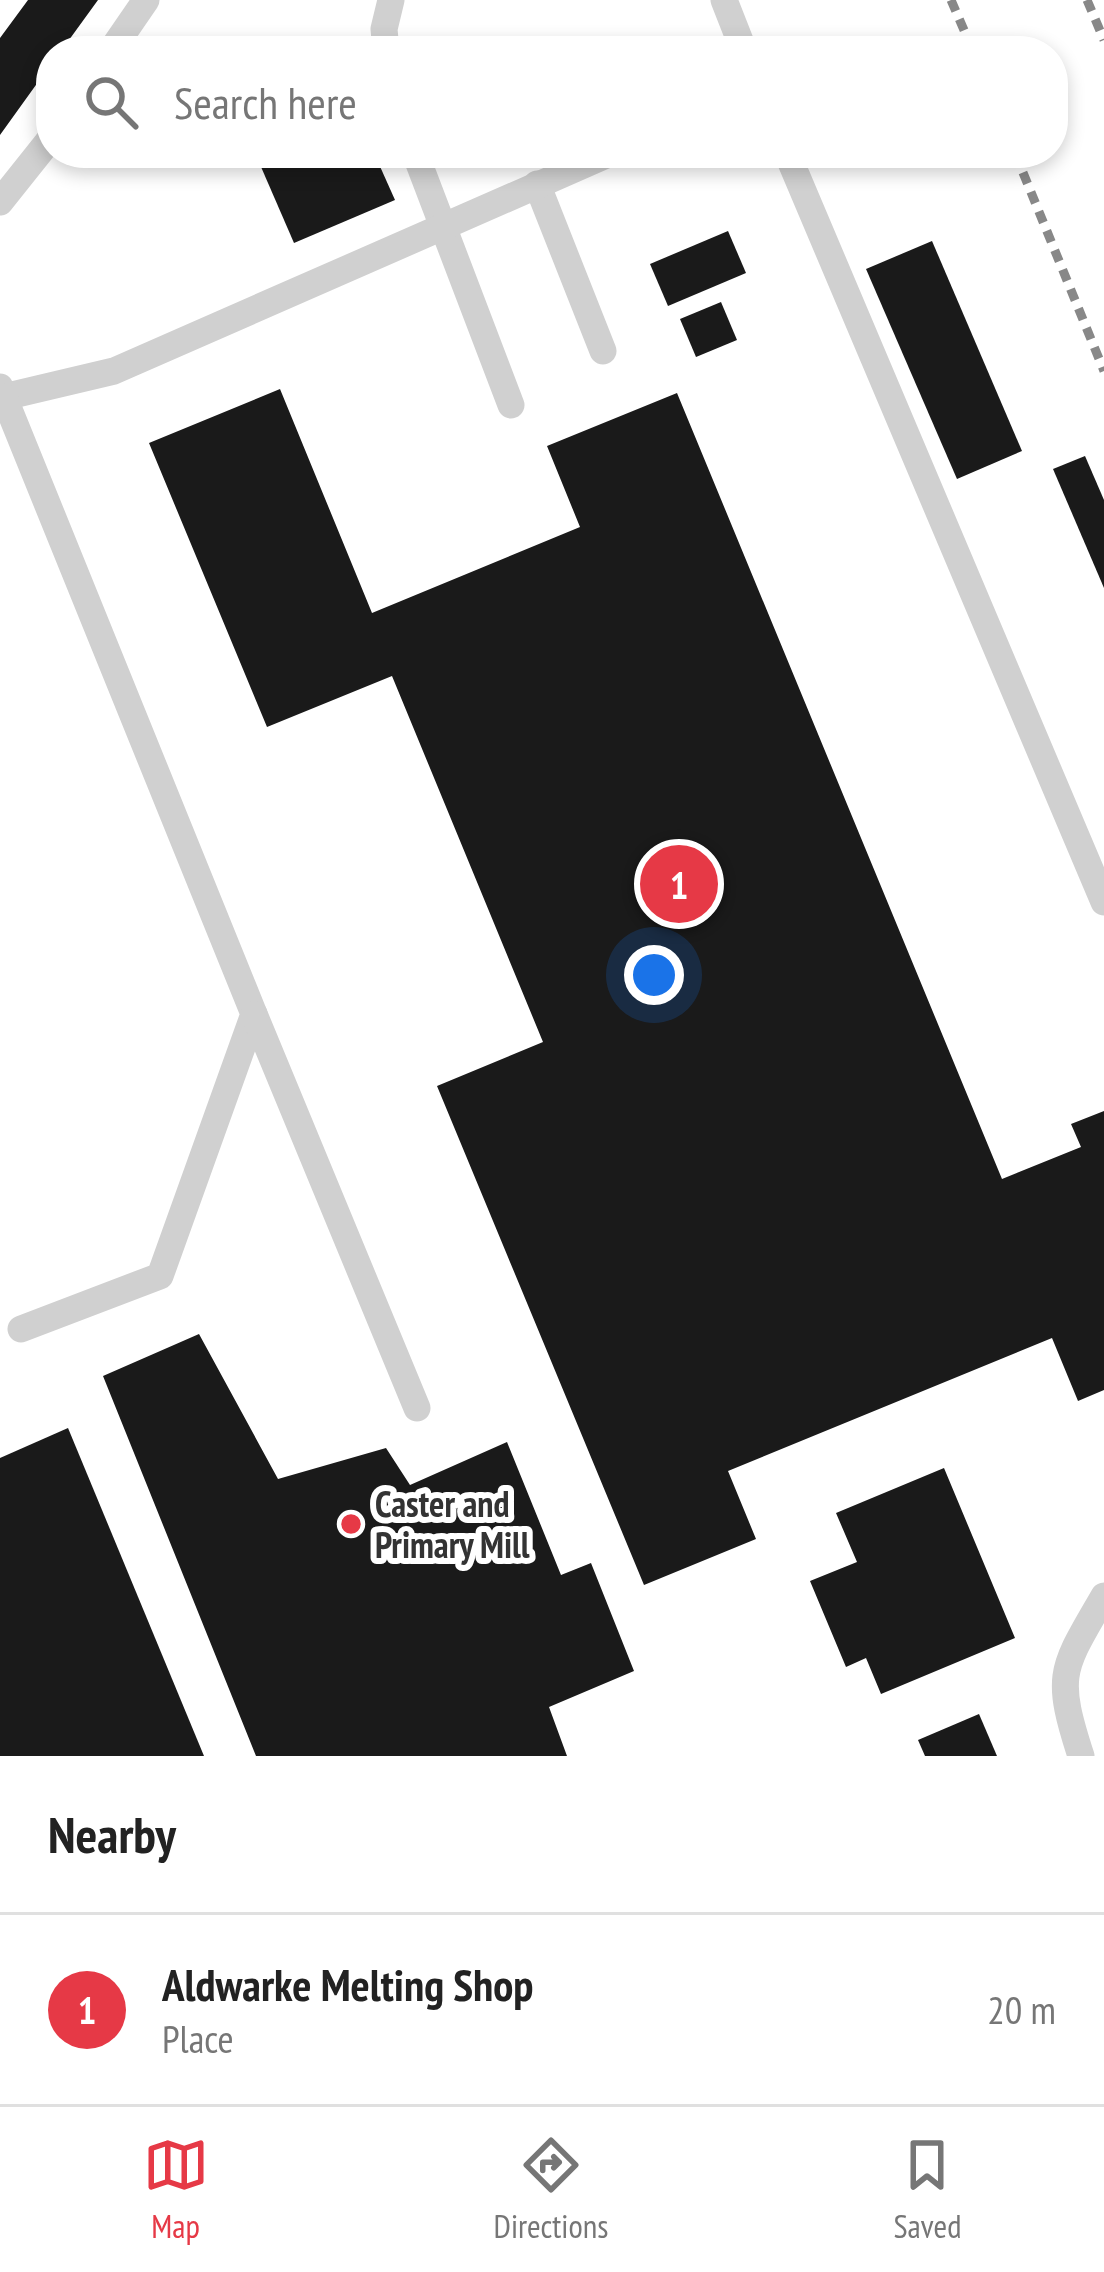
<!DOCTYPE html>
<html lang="en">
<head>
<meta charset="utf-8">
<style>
  :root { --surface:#fff; --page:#f2f2f2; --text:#222; --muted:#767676; --line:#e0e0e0; --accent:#e63946 }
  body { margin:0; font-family:"PT Sans Narrow",sans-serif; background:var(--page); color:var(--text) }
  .you { position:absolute; left:654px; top:975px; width:42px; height:42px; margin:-30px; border:9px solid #fff; border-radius:50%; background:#1a73e8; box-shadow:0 0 0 18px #1a73e833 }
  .badge { display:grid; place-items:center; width:78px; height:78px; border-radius:50%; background:var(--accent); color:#fff; font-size:39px; font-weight:700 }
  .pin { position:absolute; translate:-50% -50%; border:6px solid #fff; box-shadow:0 3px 12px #0006 }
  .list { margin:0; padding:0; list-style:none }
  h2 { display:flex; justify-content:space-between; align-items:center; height:156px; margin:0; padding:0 48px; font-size:51px }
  h2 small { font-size:39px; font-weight:400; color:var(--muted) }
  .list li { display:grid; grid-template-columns:78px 1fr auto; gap:36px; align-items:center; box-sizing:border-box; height:192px; padding:0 48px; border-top:3px solid var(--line) }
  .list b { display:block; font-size:45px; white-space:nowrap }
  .list p { margin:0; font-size:39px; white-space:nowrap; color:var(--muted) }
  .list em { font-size:39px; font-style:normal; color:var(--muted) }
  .icon { flex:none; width:66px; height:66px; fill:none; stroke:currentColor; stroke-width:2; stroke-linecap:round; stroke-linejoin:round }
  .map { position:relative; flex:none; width:1104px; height:1756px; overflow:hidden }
  .search { position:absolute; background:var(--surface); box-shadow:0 6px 18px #0003; left:36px; right:36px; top:36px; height:132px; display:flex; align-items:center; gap:30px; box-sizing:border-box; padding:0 42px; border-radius:48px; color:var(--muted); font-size:45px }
  .sheet { height:348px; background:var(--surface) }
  nav { display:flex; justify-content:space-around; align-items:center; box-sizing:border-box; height:168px; border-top:3px solid var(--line); background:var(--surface); font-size:33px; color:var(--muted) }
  nav a { display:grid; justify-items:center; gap:6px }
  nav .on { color:var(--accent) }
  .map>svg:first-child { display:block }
  .building { fill:#1a1a1a }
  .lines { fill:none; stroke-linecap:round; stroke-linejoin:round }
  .minor { stroke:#d0d0d0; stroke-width:27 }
  .rail { stroke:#888; stroke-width:9; stroke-dasharray:12 9; stroke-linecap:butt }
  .poi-dot { fill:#e63946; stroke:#fff; stroke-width:4.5 }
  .labels { text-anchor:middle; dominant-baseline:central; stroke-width:12; stroke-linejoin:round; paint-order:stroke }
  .poi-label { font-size:36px; font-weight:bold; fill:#333; stroke:#fff; text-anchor:start }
</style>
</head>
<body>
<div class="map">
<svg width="1104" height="1756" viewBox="0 0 1104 1756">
  <rect width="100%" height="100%" fill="#fff"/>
  <!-- building -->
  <g class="building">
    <path d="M28 0H98L61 51H51V64L0 135V38Z"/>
    <path d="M255 153H374L395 200 294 243Z"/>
    <path d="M728 231 746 273 668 306 650 264Z"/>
    <path d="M932 241 1022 451 957 479 866 269Z"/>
    <path d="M721 302 737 340 696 357 680 319Z"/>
    <path d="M280 389 372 613 580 527 547 446 677 393 1002 1179 1081 1147 1071 1124 1104 1111V1390L1078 1401 1052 1338 728 1471 756 1539 644 1585 437 1086 543 1042 392 676 267 727 149 443Z"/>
    <path d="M1085 456 1104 500V588L1053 469Z"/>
    <path d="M199 1334 278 1479 386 1448 410 1485 507 1442 561 1575 591 1563 634 1671 549 1707 567 1756H256L103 1376Z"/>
    <path d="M68 1428 204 1756H0V1458Z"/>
    <path d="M944 1468 1015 1638 881 1694 866 1658 846 1667 810 1581 857 1562 836 1513Z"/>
    <path d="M979 1714 997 1756H925L918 1740Z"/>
  </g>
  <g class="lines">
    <!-- minor -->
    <g class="minor">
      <path d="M724 0 744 51"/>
      <path d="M111 51 146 0"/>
      <path d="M386 51 384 29 391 0"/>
      <path d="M415 153 511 405"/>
      <path d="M787 153 1104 902"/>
      <path d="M537 184 603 351"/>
      <path d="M0 202 51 138"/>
      <path d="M0 387 4 397 114 371 611 153"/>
      <path d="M4 397 254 1014 160 1276 21 1329"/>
      <path d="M254 1014 417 1408"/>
      <path d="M1081 1756C1054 1673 1062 1669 1104 1596"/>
    </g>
    <!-- rail -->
    <g class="rail">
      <path d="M951 0 973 51"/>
      <path d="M1087 0 1104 40"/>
      <path d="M1015 153 1104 371"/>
    </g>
  </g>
  <!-- markers -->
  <circle class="poi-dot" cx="351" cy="1524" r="12"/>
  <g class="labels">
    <!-- poi labels -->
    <g class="poi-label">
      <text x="375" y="1503">Caster and<tspan x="375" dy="41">Primary Mill</tspan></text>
    </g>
  </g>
</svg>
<div class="you"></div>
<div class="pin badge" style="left:679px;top:884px">1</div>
<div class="search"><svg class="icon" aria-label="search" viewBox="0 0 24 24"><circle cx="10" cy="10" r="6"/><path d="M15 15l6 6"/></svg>Search here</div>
</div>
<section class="sheet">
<h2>Nearby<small></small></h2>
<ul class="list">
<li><span class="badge">1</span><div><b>Aldwarke Melting Shop</b><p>Place</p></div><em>20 m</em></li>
</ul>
</section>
<nav>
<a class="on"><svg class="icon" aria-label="map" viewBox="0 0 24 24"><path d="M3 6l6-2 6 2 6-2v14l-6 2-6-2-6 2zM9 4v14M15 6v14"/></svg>Map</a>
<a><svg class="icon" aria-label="directions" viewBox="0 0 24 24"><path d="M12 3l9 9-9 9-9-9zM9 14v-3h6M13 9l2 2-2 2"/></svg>Directions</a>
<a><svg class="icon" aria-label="saved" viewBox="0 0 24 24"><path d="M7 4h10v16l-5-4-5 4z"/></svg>Saved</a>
</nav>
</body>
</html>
